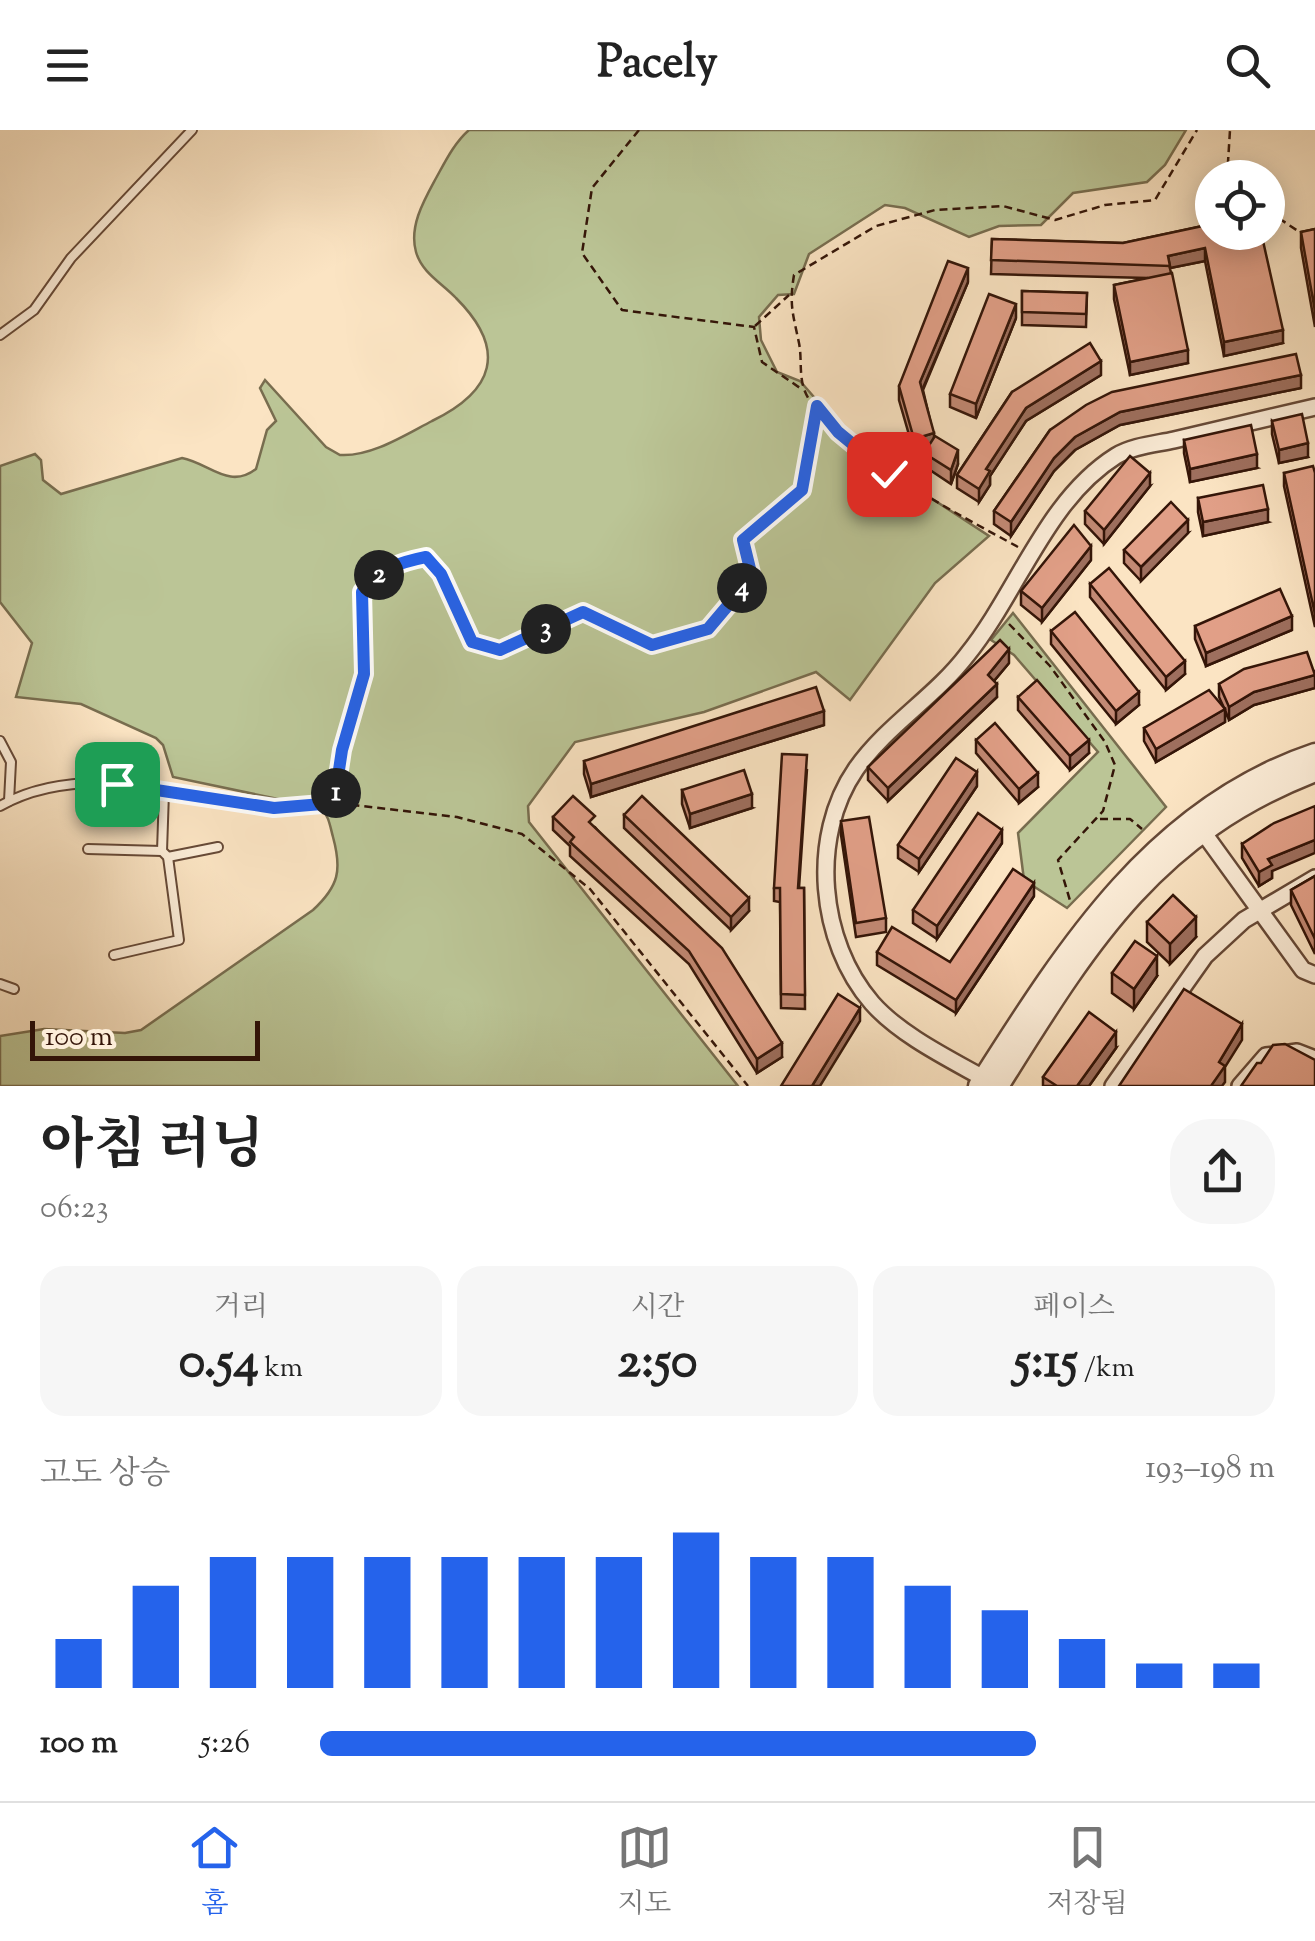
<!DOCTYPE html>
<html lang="ko">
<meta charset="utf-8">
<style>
body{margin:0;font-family:"Sorts Mill Goudy","Noto Serif KR",serif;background:#f6f6f6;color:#222;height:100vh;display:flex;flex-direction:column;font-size:38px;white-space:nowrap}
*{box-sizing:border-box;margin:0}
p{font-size:32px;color:#767676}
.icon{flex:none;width:55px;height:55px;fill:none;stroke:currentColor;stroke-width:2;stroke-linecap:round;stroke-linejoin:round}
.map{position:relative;height:956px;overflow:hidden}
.sheet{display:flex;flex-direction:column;background:#fff;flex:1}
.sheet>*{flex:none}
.fabs{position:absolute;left:1195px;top:30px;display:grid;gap:20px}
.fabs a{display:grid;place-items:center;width:90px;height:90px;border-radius:50%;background:#fff;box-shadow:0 5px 25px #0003;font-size:50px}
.scale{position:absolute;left:30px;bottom:25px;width:230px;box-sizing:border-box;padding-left:10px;border:5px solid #341508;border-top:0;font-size:28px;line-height:35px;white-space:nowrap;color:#341508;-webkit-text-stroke:8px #fcedd8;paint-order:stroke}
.pin{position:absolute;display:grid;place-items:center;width:85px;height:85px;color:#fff;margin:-42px;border-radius:20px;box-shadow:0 5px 15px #0006}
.km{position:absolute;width:50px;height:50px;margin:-25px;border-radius:50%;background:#222;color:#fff;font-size:28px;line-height:50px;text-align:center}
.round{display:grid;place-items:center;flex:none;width:105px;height:105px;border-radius:40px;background:#f6f6f6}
.headline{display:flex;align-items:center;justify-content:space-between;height:170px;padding:0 40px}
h1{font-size:55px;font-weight:700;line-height:75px}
.metrics{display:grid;grid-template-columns:repeat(3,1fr);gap:15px;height:170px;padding:10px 40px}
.metrics div{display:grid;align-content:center;border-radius:25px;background:#f6f6f6;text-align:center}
.metrics b{font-size:50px;font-weight:700}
.metrics small{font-size:28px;font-weight:400}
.metrics p{font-size:28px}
.chart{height:280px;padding:20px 40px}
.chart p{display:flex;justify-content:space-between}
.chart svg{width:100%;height:180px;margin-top:10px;stroke:#2563eb;stroke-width:6}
ul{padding:0 40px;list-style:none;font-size:32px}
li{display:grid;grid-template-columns:160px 120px 1fr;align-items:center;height:75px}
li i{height:25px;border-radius:12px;background:#2563eb}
header{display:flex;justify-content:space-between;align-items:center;height:130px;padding:0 40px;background:#fff;font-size:45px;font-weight:700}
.tab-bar{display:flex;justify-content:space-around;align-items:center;height:140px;border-top:2px solid #e0e0e0;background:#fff;font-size:28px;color:#767676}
.tab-bar a{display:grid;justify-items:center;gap:5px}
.tab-bar .current{color:#2563eb}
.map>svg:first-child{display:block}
</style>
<header><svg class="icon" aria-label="menu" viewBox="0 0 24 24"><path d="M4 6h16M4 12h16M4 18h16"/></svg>Pacely<svg class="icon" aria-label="search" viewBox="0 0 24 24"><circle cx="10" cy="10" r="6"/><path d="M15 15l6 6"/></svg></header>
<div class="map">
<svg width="1315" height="956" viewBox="0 0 1315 956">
<rect width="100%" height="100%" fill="#fbe4c3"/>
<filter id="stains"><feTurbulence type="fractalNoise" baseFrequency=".002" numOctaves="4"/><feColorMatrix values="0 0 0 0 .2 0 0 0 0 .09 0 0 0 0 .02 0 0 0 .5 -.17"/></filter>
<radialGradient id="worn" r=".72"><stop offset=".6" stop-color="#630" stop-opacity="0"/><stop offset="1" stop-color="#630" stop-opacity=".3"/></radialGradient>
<g fill="#bbc596" stroke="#786d4f" stroke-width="2.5">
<path d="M 469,0 L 1186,0 L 1165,35 L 1147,52 L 1073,63 L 1041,95 L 999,96 L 969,107 L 905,78 L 885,75 L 809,124 L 794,164 L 778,165 L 759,187 L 761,210 L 777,242 L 800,251 L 854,313 L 879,334 L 989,406 L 935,453 L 850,570 L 816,542 L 704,582 L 575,612 L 528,676 L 529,692 L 738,956 L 0,956 L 0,906 L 44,899 L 125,903 L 141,900 L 313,780 C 339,756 342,740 333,707 C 330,696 329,686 321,678 L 173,647 L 163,615 L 156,608 L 81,574 L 16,567 L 32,513 L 0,472 L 0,336 L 35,324 L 41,330 L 43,350 L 61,364 L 182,328 C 209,333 229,360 256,339 L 267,300 L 276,291 L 260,258 L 265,250 L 326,317 L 340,325 C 371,327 405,305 432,291 C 494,261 508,220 456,168 C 442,153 422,143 416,122 C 409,97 423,72 435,50 C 445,32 454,13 469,0 Z"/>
<polygon points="1013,483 1166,677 1067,778 1024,750 1018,703 1098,622 1014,525 991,510"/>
</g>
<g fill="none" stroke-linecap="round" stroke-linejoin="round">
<g stroke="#664937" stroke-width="12">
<g id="service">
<polyline points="0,205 34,180 71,128 192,0"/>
<polyline points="0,611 11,632 9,671"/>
<path d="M 0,676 C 82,630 187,664 274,679"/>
<polyline points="88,719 162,721"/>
<polyline points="168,727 218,717"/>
<polyline points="114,825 179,810 168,727 162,721 164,662"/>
<polyline points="0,854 14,859"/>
</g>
</g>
<g stroke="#664937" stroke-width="20">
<g id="minor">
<polyline points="1198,695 1303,840 1315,845"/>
<path d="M 992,953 C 954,931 902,907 872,873 C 819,812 809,707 856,639 C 887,595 935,567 967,525 C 1018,462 1046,370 1116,326 C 1132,316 1156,314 1174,310 C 1221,299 1268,288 1315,277"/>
<polyline points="1113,956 1205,826 1244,790 1315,748"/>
<polyline points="1240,956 1266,926 1297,922 1315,929"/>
</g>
</g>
<g stroke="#664937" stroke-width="25">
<g id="tertiary">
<path d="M 979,956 C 1066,819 1154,678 1315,624"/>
<path d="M 998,956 C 1086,816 1152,704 1315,641"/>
</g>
</g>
<g stroke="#341508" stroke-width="2.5" stroke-dasharray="8 5" stroke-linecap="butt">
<polyline points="639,0 592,58 582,123 622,180 754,197 762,232 803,260"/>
<polyline points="1227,48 1230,0"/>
<polyline points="1268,81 1304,105"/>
<polyline points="755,196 789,165"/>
<path d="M 1018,417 C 964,387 825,317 804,259 C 799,244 802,228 799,213 C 793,184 789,175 794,145 L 876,96 L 935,80 L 1003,76 L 1055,90 L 1105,75 L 1155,70 L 1197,0"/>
<polyline points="1009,494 1050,536 1105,612 1115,635 1103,681 1058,730 1071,774"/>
<path d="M 334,673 L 342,619 L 364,544 L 362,461 C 378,439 401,432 426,427 L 441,443 L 473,512 L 501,520 L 583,482 L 651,515 L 708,499 L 751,447 L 743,410 L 803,361 L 817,276"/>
<polyline points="287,676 319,671 457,687 522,704 590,759 748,956"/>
<polyline points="1100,689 1130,689 1142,699"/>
</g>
<use href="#service" stroke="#fcedd8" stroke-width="8"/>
<use href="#minor" stroke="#fcedd8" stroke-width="15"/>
<use href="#tertiary" stroke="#fcedd8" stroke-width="20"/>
</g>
<g fill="#c28974" stroke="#341508" stroke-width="2.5">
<polygon points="1212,94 1283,213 1224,226 1205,131 1170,138 1188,233 1130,245 1114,169 1114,155 1148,148 991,144 992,109 1123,113"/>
<polygon points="1315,99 1315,197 1301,118 1301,102"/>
<polygon points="968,152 923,260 934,307 958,334 951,354 924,336 924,323 927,319 914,322 899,270 899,256"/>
<polygon points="1022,161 1087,163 1086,197 1022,195"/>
<polygon points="1016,188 976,288 950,277 950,264"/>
<polygon points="1101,245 1026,291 990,346 990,355 979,372 957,358 957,345 1012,262"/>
<polygon points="1301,258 1120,295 1075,320 1054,341 1011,406 994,394 994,381 1050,300"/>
<polygon points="1272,291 1308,327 1279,333 1272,304"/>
<polygon points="1184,310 1257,338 1190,352 1184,323"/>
<polygon points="1284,343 1315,343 1315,497 1284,356"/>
<polygon points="1150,356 1104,414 1085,394 1085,381"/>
<polygon points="1198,368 1268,392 1203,406 1198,382"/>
<polygon points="1188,403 1141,451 1124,433 1124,420"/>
<polygon points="1091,430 1042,492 1021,475 1021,461"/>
<polygon points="1090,454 1185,544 1166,560 1090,467"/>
<polygon points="1195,496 1292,500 1206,536 1195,509"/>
<polygon points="1051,501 1139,575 1116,594 1051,514"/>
<polygon points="1009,533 994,551 997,567 888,671 868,650 868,637"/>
<polygon points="1315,541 1315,558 1254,575 1229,590 1225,580 1225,592 1156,632 1144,611 1144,598 1224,578 1219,567 1219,554"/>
<polygon points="1018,567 1089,623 1070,640 1018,580"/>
<polygon points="824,595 591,667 584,644 584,631"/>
<polygon points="976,610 1038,657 1019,673 976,623"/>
<polygon points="807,639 799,758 804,758 805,879 781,878 780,772 774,771 774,758"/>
<polygon points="977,656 919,742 898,728 898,715"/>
<polygon points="682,660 752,678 690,698 682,674"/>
<polygon points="624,685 749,781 731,800 624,698"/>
<polygon points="553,687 595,697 782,927 757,943 689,834 570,726 570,716 553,700"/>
<polygon points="841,691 886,788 886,802 856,807 841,705"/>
<polygon points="1002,713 937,809 913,793 913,780"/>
<polygon points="1242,714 1272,741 1272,748 1259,756 1242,728"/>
<polygon points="1315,746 1315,824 1291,775 1291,760"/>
<polygon points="1034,766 956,883 877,835 877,822 950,832"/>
<polygon points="1147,792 1196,807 1170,834 1147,812"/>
<polygon points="1112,843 1157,846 1134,879 1112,863"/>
<polygon points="1116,918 1089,956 1043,956 1043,947"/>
</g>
<g fill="#9e6f5e" stroke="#341508" stroke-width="2.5">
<polygon points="1205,118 1205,131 1170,138 1168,126"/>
<polygon points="968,138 968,152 920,265 920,252"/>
<polygon points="1016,174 1016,188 976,288 976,274"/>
<polygon points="1283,200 1283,213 1224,226 1224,212"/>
<polygon points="1188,220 1188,233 1130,245 1130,232"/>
<polygon points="1101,231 1101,245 1026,291 990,346 990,355 979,372 979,359 986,339 1026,278"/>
<polygon points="1301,245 1301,258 1120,295 1075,320 1054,341 1011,406 1011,392 1054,328 1075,307 1120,282"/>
<polygon points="934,303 934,317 914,322 914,309"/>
<polygon points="1308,313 1308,327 1279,333 1279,320"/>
<polygon points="958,320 958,334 951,354 951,340"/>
<polygon points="1257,324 1257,338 1190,352 1190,339"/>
<polygon points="1150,343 1150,356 1104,414 1104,400"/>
<polygon points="1268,379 1268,392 1203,406 1203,392"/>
<polygon points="1188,390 1188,403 1141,451 1141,437"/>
<polygon points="1091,416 1091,430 1042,492 1042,478"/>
<polygon points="1292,486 1292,500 1206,536 1206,523"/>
<polygon points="1009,519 1009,533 988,558 988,545"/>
<polygon points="1185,531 1185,544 1166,560 1166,547"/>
<polygon points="1315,545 1315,558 1254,575 1229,590 1229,577 1254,562"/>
<polygon points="997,554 997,567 888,671 888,658"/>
<polygon points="1139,562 1139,575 1116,594 1116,581"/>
<polygon points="1225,579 1225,592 1156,632 1156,619"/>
<polygon points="824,581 824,595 591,667 591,654"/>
<polygon points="1089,610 1089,623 1070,640 1070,626"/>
<polygon points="977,642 977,656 919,742 919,729"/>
<polygon points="1038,643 1038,657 1019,673 1019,659"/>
<polygon points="752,664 752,678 690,698 690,684"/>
<polygon points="1002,700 1002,713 937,809 937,796"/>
<polygon points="1315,710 1315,723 1272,741 1272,748 1259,756 1259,742 1268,729"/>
<polygon points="1034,753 1034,766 956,883 956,870"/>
<polygon points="749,768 749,781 731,800 731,787"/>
<polygon points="1196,787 1196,807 1170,834 1170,814"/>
<polygon points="1157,826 1157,846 1134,879 1134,859"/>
<polygon points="860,878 860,891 820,956 812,956"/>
<polygon points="1242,894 1242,910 1225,937 1225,952 1222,956 1211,956 1219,932"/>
<polygon points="1116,902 1116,918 1089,956 1077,956"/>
<polygon points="782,913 782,927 757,943 757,929"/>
</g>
<g fill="#e19f87" stroke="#341508" stroke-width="2.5">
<polygon points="1212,94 1212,102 1261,102 1283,200 1224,212 1205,118 1168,126 1170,136 991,130 992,109 1123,113"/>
<polygon points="1315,99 1315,181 1301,102"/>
<polygon points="948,131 968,138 920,252 934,303 914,309 899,256"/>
<polygon points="1172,143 1188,220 1130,232 1114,155"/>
<polygon points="1022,161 1087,163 1086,184 1022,182"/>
<polygon points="989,164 1016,174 976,274 950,264"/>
<polygon points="1090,213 1101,231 1026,278 986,339 990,341 979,359 957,345 1012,262"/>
<polygon points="1296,224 1301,245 1120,282 1075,307 1054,328 1011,392 994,381 1050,300 1086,275 1112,262"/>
<polygon points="1302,284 1308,313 1279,320 1272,291"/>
<polygon points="1251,295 1257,324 1190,339 1184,310"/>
<polygon points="935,306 958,320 951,340 924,323"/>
<polygon points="1130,326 1150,343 1104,400 1085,381"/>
<polygon points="1313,336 1315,343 1315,484 1284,343"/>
<polygon points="1263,355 1268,379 1203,392 1198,368"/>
<polygon points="1171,372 1188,390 1141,437 1124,420"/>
<polygon points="1074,395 1091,416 1042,478 1021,461"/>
<polygon points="1109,438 1185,531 1166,547 1090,454"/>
<polygon points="1280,459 1292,486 1206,523 1195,496"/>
<polygon points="1075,482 1139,562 1116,581 1051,501"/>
<polygon points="1000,510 1009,519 988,545 997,554 888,658 868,637"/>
<polygon points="1307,522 1315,545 1254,562 1229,577 1219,554 1244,539"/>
<polygon points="1037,550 1089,610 1070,626 1018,567"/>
<polygon points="816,557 824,581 591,654 584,631"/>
<polygon points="1209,560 1225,579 1156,619 1144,598"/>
<polygon points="995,593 1038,643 1019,659 976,610"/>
<polygon points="782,624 807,625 798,758 804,758 805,865 781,864 780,758 774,758"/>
<polygon points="956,628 977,642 919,729 898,715"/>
<polygon points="744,640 752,664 690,684 682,660"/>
<polygon points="573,666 595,686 589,692 722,818 782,913 757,929 689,821 570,712 574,707 553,687"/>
<polygon points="642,666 749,768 731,787 624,685"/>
<polygon points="1315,676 1315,710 1268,729 1272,735 1259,742 1242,714 1274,693"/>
<polygon points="978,683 1002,700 937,796 913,780"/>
<polygon points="869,687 886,788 856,793 841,691"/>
<polygon points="1013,739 1034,753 956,870 877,822 892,797 950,832"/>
<polygon points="1315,746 1315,809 1291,760"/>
<polygon points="1173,765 1196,787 1170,814 1147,792"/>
<polygon points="1135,811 1157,826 1134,859 1112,843"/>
<polygon points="1184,859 1242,894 1219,932 1225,936 1211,956 1119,956"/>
<polygon points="838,864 860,878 812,956 781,956"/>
<polygon points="1089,882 1116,902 1077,956 1057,956 1043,947"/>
<polygon points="1285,914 1315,930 1315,956 1241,956 1257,933 1261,933 1273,915"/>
</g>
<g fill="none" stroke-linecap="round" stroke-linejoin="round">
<g stroke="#fff" stroke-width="20">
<path id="route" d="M 117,654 L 274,678 L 334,673 L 342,620 L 364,544 L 362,462 C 377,439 401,432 426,427 L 441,444 L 472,512 L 500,520 L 583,482 L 652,515 L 708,499 L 752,447 L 743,410 L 802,360 L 817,276 L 838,302 L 889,344"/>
</g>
<use href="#route" stroke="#2563eb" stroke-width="12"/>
</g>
<rect width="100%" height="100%" filter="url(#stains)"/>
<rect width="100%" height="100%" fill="url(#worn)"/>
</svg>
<div class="fabs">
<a><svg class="icon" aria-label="locate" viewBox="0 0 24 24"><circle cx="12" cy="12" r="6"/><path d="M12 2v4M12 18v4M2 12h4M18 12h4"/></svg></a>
</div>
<div class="scale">100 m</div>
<div class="pin" style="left:117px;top:654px;background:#1e9e55"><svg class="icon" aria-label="arrive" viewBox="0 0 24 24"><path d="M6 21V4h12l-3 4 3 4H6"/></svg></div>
<div class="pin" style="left:889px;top:344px;background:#d93025"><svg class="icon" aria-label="check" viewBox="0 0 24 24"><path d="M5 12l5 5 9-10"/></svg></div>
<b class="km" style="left:336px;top:663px">1</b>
<b class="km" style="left:379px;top:445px">2</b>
<b class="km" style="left:546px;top:499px">3</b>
<b class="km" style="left:742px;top:458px">4</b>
</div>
<section class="sheet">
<div class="headline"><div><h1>아침 러닝</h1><p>06:23</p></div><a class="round"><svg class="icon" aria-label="share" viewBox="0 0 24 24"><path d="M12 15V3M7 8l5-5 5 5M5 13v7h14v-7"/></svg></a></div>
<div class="metrics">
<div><p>거리</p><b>0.54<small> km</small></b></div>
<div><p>시간</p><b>2:50</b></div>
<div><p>페이스</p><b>5:15<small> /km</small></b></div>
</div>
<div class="chart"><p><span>고도 상승</span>193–198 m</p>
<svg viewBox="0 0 160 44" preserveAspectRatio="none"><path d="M5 44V32M15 44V19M25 44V12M35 44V12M45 44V12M55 44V12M65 44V12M75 44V12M85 44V6M95 44V12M105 44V12M115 44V19M125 44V25M135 44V32M145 44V38M155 44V38"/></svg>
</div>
<ul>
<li><b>100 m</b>5:26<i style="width:75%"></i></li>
</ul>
</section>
<nav class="tab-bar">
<a class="current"><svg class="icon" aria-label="home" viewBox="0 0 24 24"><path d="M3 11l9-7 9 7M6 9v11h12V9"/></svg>홈</a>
<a><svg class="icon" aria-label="map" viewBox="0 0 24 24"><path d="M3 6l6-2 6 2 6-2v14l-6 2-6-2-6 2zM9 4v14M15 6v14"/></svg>지도</a>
<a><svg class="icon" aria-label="saved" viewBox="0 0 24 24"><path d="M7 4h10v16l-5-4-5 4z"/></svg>저장됨</a>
</nav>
